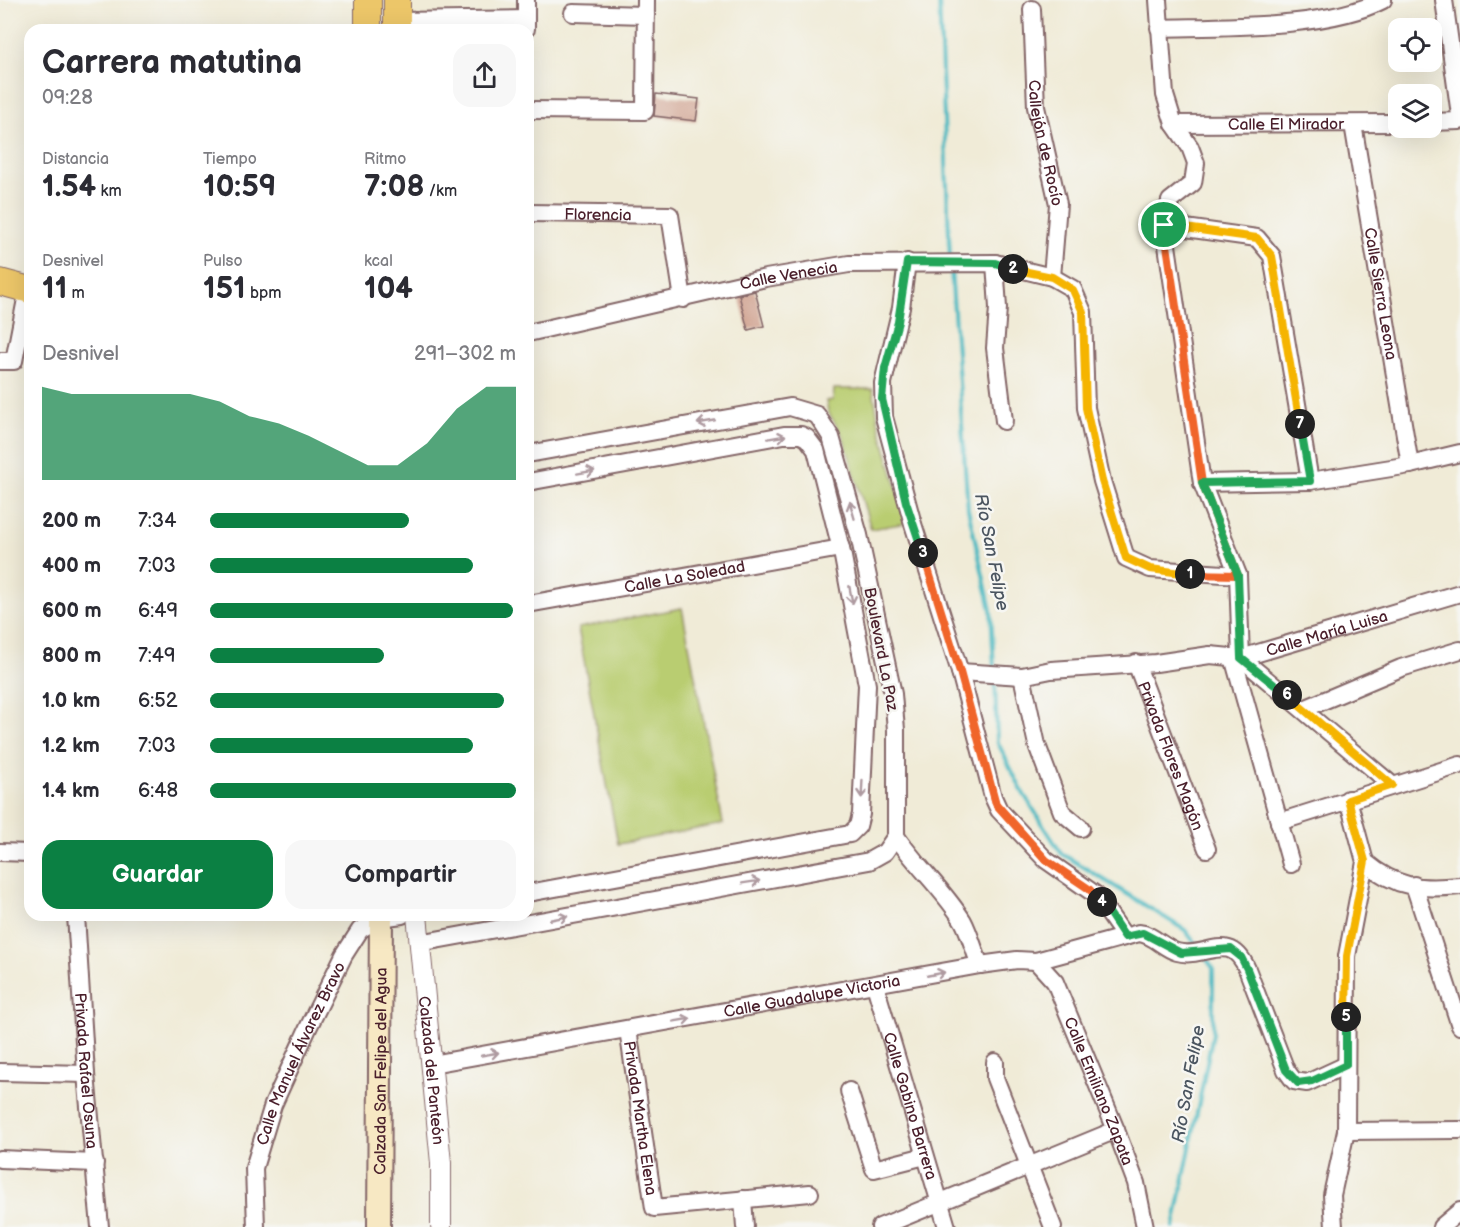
<!DOCTYPE html>
<html lang="es">
<meta charset="utf-8">
<style>
body{margin:0;font-family:"Balsamiq Sans",sans-serif;background:#f7f7f7;color:#2b2b33;height:100vh;display:flex;flex-direction:column;font-size:22px;white-space:nowrap}
*{box-sizing:border-box;margin:0}
p{font-size:20px;color:#7c7c81}
.icon{flex:none;width:33px;height:33px;fill:none;stroke:currentColor;stroke-width:2;stroke-linecap:round;stroke-linejoin:round}
.map{position:relative;flex:1;overflow:hidden}
.panel{position:absolute;left:24px;top:24px;width:510px;height:897px;display:flex;flex-direction:column;background:#fff;border-radius:18px;box-shadow:0 6px 24px #0002}
.panel>*{flex:none}
.fabs{position:absolute;left:1388px;top:18px;display:grid;gap:12px}
.fabs a{display:grid;place-items:center;width:54px;height:54px;border-radius:12px;background:#fff;box-shadow:0 6px 24px #0002;font-size:30px}
.pin{position:absolute;display:grid;place-items:center;width:51px;height:51px;color:#fff;margin:-26px;border:3px solid #fff;border-radius:50%;box-shadow:0 2px 6px #0007}
.km{position:absolute;width:30px;height:30px;margin:-15px;border-radius:50%;background:#222;color:#fff;font-size:16px;line-height:30px;text-align:center}
.round{display:grid;place-items:center;flex:none;width:63px;height:63px;border-radius:18px;background:#f7f7f7}
.summary{display:flex;align-items:center;justify-content:space-between;height:102px;padding:0 18px}
h1{font-size:33px;font-weight:600;line-height:45px}
.figures{display:grid;grid-template-columns:repeat(3,1fr);gap:9px;height:102px;padding:6px 18px}
.figures div{display:grid;align-content:center}
.figures b{font-size:30px;font-weight:600}
.figures small{font-size:16px;font-weight:400}
.figures p{font-size:16px}
.chart{height:168px;padding:12px 18px}
.chart p{display:flex;justify-content:space-between}
.chart svg{width:100%;height:108px;margin-top:6px;fill:#0b8043;opacity:.7}
.button{display:flex;gap:12px;margin-top:auto;padding:12px 18px}
.button a{flex:1;height:69px;border-radius:18px;background:#0b8043;color:#fff;font-size:24px;font-weight:600;line-height:69px;text-align:center}
.button a+a{background:#f7f7f7;color:#2b2b33}
ul{padding:0 18px;list-style:none;font-size:20px}
li{display:grid;grid-template-columns:96px 72px 1fr;align-items:center;height:45px}
li i{height:15px;border-radius:8px;background:#0b8043}
.map>svg:first-child{display:block}
</style>
<div class="map">
<svg width="1460" height="1227" viewBox="0 0 1460 1227">
<rect width="100%" height="100%" fill="#f6f6f2"/>
<filter id="ink" filterUnits="userSpaceOnUse"><feTurbulence type="fractalNoise" baseFrequency=".0167" numOctaves="2"/><feDisplacementMap in="SourceGraphic" scale="12" xChannelSelector="R" yChannelSelector="G"/><feConvolveMatrix kernelMatrix="1 2 1 2 8 2 1 2 1" color-interpolation-filters="sRGB"/></filter>
<filter id="wash" filterUnits="userSpaceOnUse"><feTurbulence type="fractalNoise" baseFrequency=".008" numOctaves="4" result="noise"/><feDisplacementMap in="SourceGraphic" scale="24" xChannelSelector="R" yChannelSelector="G"/><feGaussianBlur stdDeviation="1.35" result="paint"/><feColorMatrix in="noise" values="0 0 0 0 0 0 0 0 0 0 0 0 0 0 0 0 0 1.4 0 .05"/><feComposite in="paint" operator="in"/></filter>
<g filter="url(#wash)">
<rect width="100%" height="100%" fill="#f0ebd7"/>
<g fill="#b9cd71" stroke="#82764e" stroke-width="1.5">
<polygon points="834,389 873,389 879,425 907,523 871,529 843,436 828,412 826,401 833,400"/>
<polygon points="682,608 723,824 618,844 578,628"/>
</g>
<g fill="none" stroke-linecap="round" stroke-linejoin="round">
<g stroke="#4cbac2" stroke-width="4">
<polyline points="939,0 950,258"/>
<polyline points="951,269 968,509 991,610 994,669"/>
<polyline points="995,679 997,741 1023,793 1061,853 1185,930 1198,947"/>
<polyline points="1174,1227 1213,1033 1213,968 1204,956"/>
</g>
</g>
<g id="blocks">
<g fill="#ce9d8a">
<polygon points="656,94 699,99 696,121 654,116"/>
<polygon points="755,291 764,326 748,330 739,295"/>
</g>
</g>
</g>
<g filter="url(#ink)">
<use href="#blocks" fill-opacity="0" stroke="#846667" stroke-width="1.5"/>
<g fill="none" stroke-linecap="round" stroke-linejoin="round">
<g stroke="#846667" stroke-width="20">
<g id="minor">
<polyline points="526,0 526,29"/>
<polyline points="1158,0 1165,95 1174,124 1190,147 1196,163 1193,183 1170,201 1164,225 1202,483 1238,575 1241,658 1392,785"/>
<polyline points="1444,0 1460,115"/>
<path id="s1" d="M 1032,9 L 1036,107 L 1058,204 L 1052,277"/>
<polyline points="573,13 646,15"/>
<polyline points="397,21 526,19"/>
<path d="M 1159,28 C 1223,26 1327,29 1383,0"/>
<polyline points="528,110 645,111 646,0"/>
<polyline points="1431,122 1460,121"/>
<path id="s2" d="M 1174,124 L 1398,123"/>
<path id="s3" d="M 1353,124 L 1410,465"/>
<path id="s4" d="M 528,213 L 670,215 L 683,299"/>
<polyline points="1164,225 1257,238 1272,256 1310,481"/>
<polyline points="907,262 901,308 883,383 884,417 913,524 960,672 993,797 999,810 1046,860 1096,895 1125,937"/>
<polyline points="995,263 998,308 995,348 1004,421"/>
<path id="s5" d="M 528,333 L 766,278 L 849,264 L 995,263 L 1052,277 L 1073,289 L 1083,312 L 1086,408 L 1102,481 L 1126,558 L 1150,569 L 1238,575"/>
<polyline points="0,361 14,361 28,289"/>
<polyline points="528,482 784,435 801,435 807,438 816,450 843,557 867,685 861,814 858,826 850,834 528,893"/>
<polyline points="1202,483 1310,481 1410,465 1460,453"/>
<path id="s6" d="M 528,604 L 841,548"/>
<polyline points="1233,657 1291,864"/>
<path id="s7" d="M 1136,663 L 1207,849"/>
<path id="s8" d="M 960,672 L 1022,676 L 1051,670 L 1156,663 L 1210,655 L 1241,658 L 1460,593"/>
<polyline points="1022,676 1037,745 1062,812 1081,828"/>
<polyline points="1304,709 1401,668 1460,650"/>
<polyline points="1279,822 1460,765"/>
<path d="M 896,836 C 916,866 944,890 963,921 C 970,934 974,951 980,965"/>
<polyline points="0,852 30,853"/>
<path d="M 1365,862 C 1396,888 1420,890 1460,886"/>
<polyline points="1414,885 1460,1026"/>
<path id="s9" d="M 76,915 L 86,1074 L 100,1227"/>
<polyline points="419,943 869,861 885,852 896,836 896,730 893,694 859,535 831,437 817,415 790,407 528,454"/>
<path id="s10" d="M 1036,961 L 1055,982 L 1116,1130 L 1136,1183 L 1145,1227"/>
<path id="s11" d="M 875,985 L 947,1227"/>
<path id="s12" d="M 628,1029 L 654,1208 L 810,1193"/>
<polyline points="995,1062 995,1078 1053,1227"/>
<path id="s13" d="M 432,1064 L 980,965 L 1017,960 L 1036,961 L 1139,933 C 1153,934 1163,948 1177,952 C 1205,960 1230,929 1247,969 L 1286,1070 L 1294,1081 L 1307,1083 L 1346,1065"/>
<polyline points="0,1072 86,1074"/>
<polyline points="849,1091 874,1169 925,1156"/>
<polyline points="1346,1131 1460,1130"/>
<polyline points="0,1159 95,1163"/>
<polyline points="743,1199 745,1227"/>
<path id="s14" d="M 256,1227 L 254,1168 L 273,1105 L 309,1026 L 344,955 L 360,930 L 380,918 L 402,915"/>
<polyline points="880,1227 1116,1130"/>
<polyline points="1334,1227 1332,1195 1346,1131 1347,956 1365,862 1348,799"/>
<polyline points="1441,1227 1460,1211"/>
</g>
</g>
<g stroke="#846667" stroke-width="22">
<g id="tertiary">
<path id="s15" d="M 417,915 L 441,1163 L 441,1227"/>
</g>
</g>
<g stroke="#846667" stroke-width="26">
<g id="secondary">
<path id="s16" d="M 379,1227 L 381,915"/>
</g>
</g>
<g stroke="#846667" stroke-width="28">
<g id="primary">
<polyline points="397,0 397,30"/>
<polyline points="368,30 368,0"/>
<polyline points="0,282 30,290"/>
</g>
</g>
<use href="#minor" stroke="#fff" stroke-width="16"/>
<use href="#tertiary" stroke="#fff" stroke-width="20"/>
<use href="#secondary" stroke="#f7e8c3" stroke-width="22"/>
<use href="#primary" stroke="#ecc669" stroke-width="26"/>
</g>
<defs><path id="oneway-shaft" d="M-6 0H5M1.5-3L5.5 0L1.5 3" fill="none" stroke-width="1.6" stroke-linecap="round" stroke-linejoin="round" transform="scale(1.5)"/></defs>
<g stroke="#ae9aa0">
<use href="#oneway-shaft" transform="translate(706 422) rotate(170)"/>
<use href="#oneway-shaft" transform="translate(777 437) rotate(-10)"/>
<use href="#oneway-shaft" transform="translate(586 472) rotate(-10)"/>
<use href="#oneway-shaft" transform="translate(852 510) rotate(-106)"/>
<use href="#oneway-shaft" transform="translate(851 595) rotate(79)"/>
<use href="#oneway-shaft" transform="translate(862 789) rotate(93)"/>
<use href="#oneway-shaft" transform="translate(751 882) rotate(-9)"/>
<use href="#oneway-shaft" transform="translate(559 918) rotate(-11)"/>
<use href="#oneway-shaft" transform="translate(936 974) rotate(-11)"/>
<use href="#oneway-shaft" transform="translate(682 1020) rotate(-10)"/>
<use href="#oneway-shaft" transform="translate(490 1054) rotate(-10)"/>
</g>
</g>
<g fill="none" stroke-linecap="round" stroke-linejoin="round" filter="url(#ink)">
<g stroke="#fff" stroke-width="12">
<polyline id="split-1" points="1164,225 1202,483 1238,575 1190,574"/>
</g>
<g stroke="#fff" stroke-width="12">
<polyline id="split-2" points="1013,269 1052,277 1073,290 1083,312 1086,408 1102,481 1126,558 1150,569 1190,574"/>
</g>
<g stroke="#fff" stroke-width="12">
<polyline id="split-3" points="923,553 906,502 882,399 885,368 898,322 907,262 995,263 1013,269"/>
</g>
<g stroke="#fff" stroke-width="12">
<polyline id="split-4" points="923,553 960,672 996,804 1046,860 1089,889 1102,902"/>
</g>
<g stroke="#fff" stroke-width="12">
<polyline id="split-5" points="1102,902 1125,937 1143,933 1181,953 1231,949 1241,957 1247,969 1286,1070 1298,1083 1312,1081 1346,1065 1346,1017"/>
</g>
<g stroke="#fff" stroke-width="12">
<polyline id="split-6" points="1287,695 1392,785 1348,800 1365,861 1347,956 1346,1017"/>
</g>
<g stroke="#fff" stroke-width="12">
<polyline id="split-7" points="1287,695 1241,658 1238,575 1202,483 1310,481 1300,424"/>
</g>
<g stroke="#fff" stroke-width="12">
<polyline id="split-8" points="1164,225 1257,238 1272,256 1300,424"/>
</g>
<use href="#split-1" stroke="#f0652b" stroke-width="8"/>
<use href="#split-2" stroke="#f5b400" stroke-width="8"/>
<use href="#split-3" stroke="#22a559" stroke-width="8"/>
<use href="#split-4" stroke="#f0652b" stroke-width="8"/>
<use href="#split-5" stroke="#22a559" stroke-width="8"/>
<use href="#split-6" stroke="#f5b400" stroke-width="8"/>
<use href="#split-7" stroke="#22a559" stroke-width="8"/>
<use href="#split-8" stroke="#f5b400" stroke-width="8"/>
</g>
<g text-anchor="middle" stroke-width="5" stroke-linejoin="round" paint-order="stroke">
<g font-size="16" fill="#4a1f2b" stroke="#f6f6f2">
<text dy="6" stroke="none"><textPath href="#s2" startOffset="112">Calle El Mirador</textPath></text>
<text dy="6" stroke="none"><textPath href="#s1" startOffset="135">Callejón de Rocío</textPath></text>
<text dy="6" stroke="none"><textPath href="#s4" startOffset="70">Florencia</textPath></text>
<text dy="6" stroke="none"><textPath href="#s5" startOffset="267">Calle Venecia</textPath></text>
<text dy="6" stroke="none"><textPath href="#s3" startOffset="172">Calle Sierra Leona</textPath></text>
<text dy="6" stroke="none"><textPath href="#s6" startOffset="159">Calle La Soledad</textPath></text>
<text dy="6" stroke="none"><textPath href="#s8" startOffset="372">Calle María Luisa</textPath></text>
<text transform="translate(882 649) rotate(79)" y="6">Boulevard La Paz</text>
<text dy="6" stroke="none"><textPath href="#s7" startOffset="99">Privada Flores Magón</textPath></text>
<text dy="6" stroke="none"><textPath href="#s13" startOffset="386">Calle Guadalupe Victoria</textPath></text>
<text dy="6" stroke="none"><textPath href="#s14" startOffset="183">Calle Manuel Álvarez Bravo</textPath></text>
<text dy="6" stroke="none"><textPath href="#s9" startOffset="156">Privada Rafael Osuna</textPath></text>
<text dy="6" stroke="none"><textPath href="#s16" startOffset="156">Calzada San Felipe del Agua</textPath></text>
<text dy="6" stroke="none"><textPath href="#s15" startOffset="156">Calzada del Panteón</textPath></text>
<text dy="6" stroke="none"><textPath href="#s10" startOffset="146">Calle Emiliano Zapata</textPath></text>
<text dy="6" stroke="none"><textPath href="#s11" startOffset="126">Calle Gabino Barrera</textPath></text>
<text dy="6" stroke="none"><textPath href="#s12" startOffset="90">Privada Martha Elena</textPath></text>
</g>
<g font-size="18" font-style="italic" fill="#4b5560" stroke="#f6f6f2">
<text transform="translate(992 552) rotate(79)" y="6">Río San Felipe</text>
<text transform="translate(1188 1084) rotate(-80)" y="6">Río San Felipe</text>
</g>
</g>
</svg>
<div class="fabs">
<a><svg class="icon" aria-label="locate" viewBox="0 0 24 24"><circle cx="12" cy="12" r="6"/><path d="M12 2v4M12 18v4M2 12h4M18 12h4"/></svg></a>
<a><svg class="icon" aria-label="layers" viewBox="0 0 24 24"><path d="M12 4l9 5-9 5-9-5zM3 14l9 5 9-5"/></svg></a>
</div>
<div class="pin" style="left:1164px;top:225px;background:#1e9e55"><svg class="icon" aria-label="arrive" viewBox="0 0 24 24"><path d="M6 21V4h12l-3 4 3 4H6"/></svg></div>
<b class="km" style="left:1190px;top:574px">1</b>
<b class="km" style="left:1013px;top:269px">2</b>
<b class="km" style="left:923px;top:553px">3</b>
<b class="km" style="left:1102px;top:902px">4</b>
<b class="km" style="left:1346px;top:1017px">5</b>
<b class="km" style="left:1287px;top:695px">6</b>
<b class="km" style="left:1300px;top:424px">7</b>
<section class="panel">
<div class="summary"><div><h1>Carrera matutina</h1><p>09:28</p></div><a class="round"><svg class="icon" aria-label="share" viewBox="0 0 24 24"><path d="M12 15V3M7 8l5-5 5 5M5 13v7h14v-7"/></svg></a></div>
<div class="figures">
<div><p>Distancia</p><b>1.54<small> km</small></b></div>
<div><p>Tiempo</p><b>10:59</b></div>
<div><p>Ritmo</p><b>7:08<small> /km</small></b></div>
</div>
<div class="figures">
<div><p>Desnivel</p><b>11<small> m</small></b></div>
<div><p>Pulso</p><b>151<small> bpm</small></b></div>
<div><p>kcal</p><b>104</b></div>
</div>
<div class="chart"><p><span>Desnivel</span>291–302 m</p>
<svg viewBox="0 0 160 44" preserveAspectRatio="none"><path d="M0 44V6L10 9L20 9L30 9L40 9L50 9L60 12L70 18L80 21L90 26L100 32L110 38L120 38L130 29L140 15L150 6L160 6V44z"/></svg>
</div>
<ul>
<li><b>200 m</b>7:34<i style="width:65%"></i></li>
<li><b>400 m</b>7:03<i style="width:86%"></i></li>
<li><b>600 m</b>6:49<i style="width:99%"></i></li>
<li><b>800 m</b>7:49<i style="width:57%"></i></li>
<li><b>1.0 km</b>6:52<i style="width:96%"></i></li>
<li><b>1.2 km</b>7:03<i style="width:86%"></i></li>
<li><b>1.4 km</b>6:48<i style="width:100%"></i></li>
</ul>
<div class="button"><a>Guardar</a><a>Compartir</a></div>
</section>
</div>
